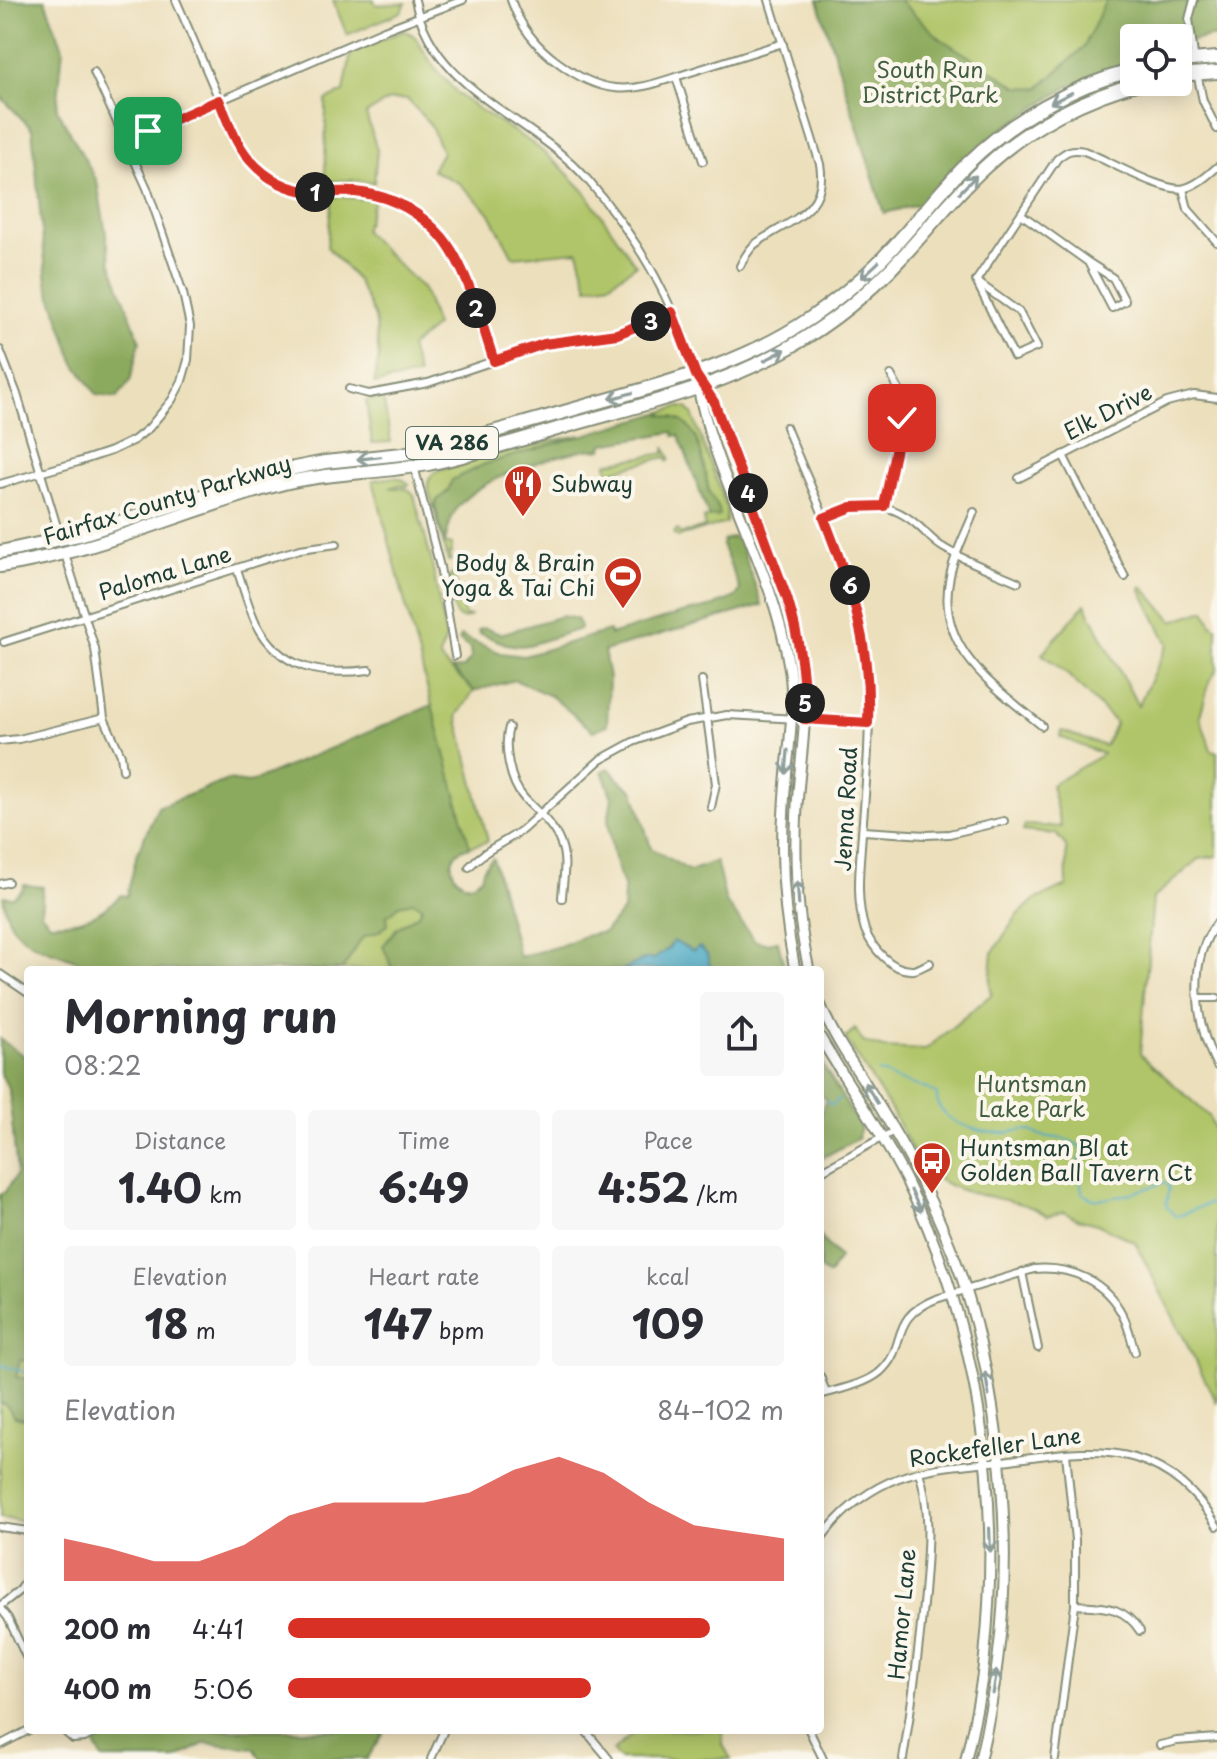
<!DOCTYPE html>
<meta charset="utf-8">
<style>
body{margin:0;font-family:"Playpen Sans",sans-serif;background:#f7f7f7;color:#2b2b33;height:100vh;display:flex;flex-direction:column;font-size:30px;white-space:nowrap}
*{box-sizing:border-box;margin:0}
p{font-size:26px;color:#7c7c81}
.icon{flex:none;width:44px;height:44px;fill:none;stroke:currentColor;stroke-width:2;stroke-linecap:round;stroke-linejoin:round}
.map{position:relative;flex:1;overflow:hidden}
.drawer{position:absolute;left:24px;top:966px;width:800px;height:768px;display:flex;flex-direction:column;background:#fff;border-radius:8px;box-shadow:0 4px 20px #0003}
.drawer>*{flex:none}
.controls{position:absolute;left:1120px;top:24px;display:grid;gap:16px}
.controls a{display:grid;place-items:center;width:72px;height:72px;border-radius:8px;background:#fff;box-shadow:0 4px 20px #0003;font-size:40px}
.pin{position:absolute;display:grid;place-items:center;width:68px;height:68px;color:#fff;margin:-34px;border-radius:16px;box-shadow:0 4px 12px #0006}
.km{position:absolute;width:40px;height:40px;margin:-20px;border-radius:50%;background:#222;color:#fff;font-size:22px;line-height:40px;text-align:center}
.round{display:grid;place-items:center;flex:none;width:84px;height:84px;border-radius:8px;background:#f7f7f7}
.summary{display:flex;align-items:center;justify-content:space-between;height:136px;padding:0 40px}
h1{font-size:44px;font-weight:700;line-height:60px}
.figures{display:grid;grid-template-columns:repeat(3,1fr);gap:12px;height:136px;padding:8px 40px}
.figures div{display:grid;align-content:center;border-radius:8px;background:#f7f7f7;text-align:center}
.figures b{font-size:40px;font-weight:700}
.figures small{font-size:22px;font-weight:400}
.figures p{font-size:22px}
.chart{height:224px;padding:16px 40px}
.chart p{display:flex;justify-content:space-between}
.chart svg{width:100%;height:144px;margin-top:8px;fill:#d93025;opacity:.7}
ul{padding:0 40px;list-style:none;font-size:26px}
li{display:grid;grid-template-columns:128px 96px 1fr;align-items:center;height:60px}
li i{height:20px;border-radius:10px;background:#d93025}
.map>svg:first-child{display:block}
</style>
<div class="map">
<svg width="1217" height="1759" viewBox="0 0 1217 1759">
<rect width="100%" height="100%" fill="#fbf7ec"/>
<filter id="ink" filterUnits="userSpaceOnUse"><feTurbulence type="fractalNoise" baseFrequency=".0125" numOctaves="2"/><feDisplacementMap in="SourceGraphic" scale="16" xChannelSelector="R" yChannelSelector="G"/><feConvolveMatrix kernelMatrix="1 2 1 2 8 2 1 2 1" color-interpolation-filters="sRGB"/></filter>
<filter id="wash" filterUnits="userSpaceOnUse"><feTurbulence type="fractalNoise" baseFrequency=".006" numOctaves="4" result="noise"/><feDisplacementMap in="SourceGraphic" scale="32" xChannelSelector="R" yChannelSelector="G"/><feGaussianBlur stdDeviation="1.8" result="paint"/><feColorMatrix in="noise" values="0 0 0 0 0 0 0 0 0 0 0 0 0 0 0 0 0 1.4 0 .05"/><feComposite in="paint" operator="in"/></filter>
<g filter="url(#wash)">
<rect width="100%" height="100%" fill="#ecdfbc"/>
<g fill="#b0c569" stroke="#68814e" stroke-width="2">
<polygon points="333,0 374,0 376,5 406,3 401,12 347,35"/>
<polygon points="818,0 1217,0 1217,37 1209,37 1178,44 1178,38 1134,38 1134,61 1068,87 1001,130 952,170 924,203 884,213"/>
<polygon points="403,31 410,33 415,37 434,67 458,94 477,108 535,145 561,167 586,193 636,265 610,283 588,287 578,251 513,257 489,212 459,183 432,170 442,152 430,124 407,99 389,100 366,114 377,150 374,183 350,180 325,182 326,100 344,92 351,52"/>
<polygon points="332,196 374,200 364,231 423,289 436,326 410,347 418,375 374,384 379,357 375,317 357,280 327,247"/>
<polygon points="383,398 391,442 372,443 366,401"/>
<polygon points="679,407 687,408 692,414 727,508 726,523 678,537 674,534 676,530 678,530 681,534 705,527 704,518 720,516 719,509 710,497 706,474 674,417 669,417 659,413"/>
<path d="M 581,435 L 486,464 L 437,500 L 435,507 L 445,544 L 452,544 L 452,553 L 449,554 L 451,560 L 448,561 L 428,488 C 427,478 432,473 440,470 L 525,446 Z"/>
<polygon points="665,447 670,458 668,461 666,457 608,472 607,463 665,453"/>
<path d="M 395,477 L 404,480 L 409,484 L 407,486 L 399,485 L 390,488 C 399,488 409,486 414,495 L 431,559 L 446,638 C 445,644 439,651 440,658 C 441,663 469,685 474,691 L 457,716 L 488,841 C 474,847 449,847 452,867 C 453,876 458,879 464,883 L 403,970 L 111,970 L 137,854 L 158,807 L 228,780 L 225,879 L 468,844 L 373,480 Z"/>
<polygon points="456,573 458,574 454,576 465,616 471,616 465,619 458,617 454,611 449,579 451,575"/>
<path d="M 1142,586 L 1173,621 L 1205,610 L 1212,624 L 1217,628 L 1217,670 L 1210,680 L 1200,716 L 1211,750 L 1217,752 L 1217,856 L 1199,859 L 1153,898 L 1140,1054 L 1209,1116 L 1217,1136 L 1217,1403 L 1135,1242 L 1097,1224 L 1077,1219 L 1064,1211 L 1048,1216 C 1042,1213 1036,1209 1030,1207 C 999,1195 953,1197 929,1171 L 924,1172 L 891,1110 L 845,1037 L 848,1037 L 855,1029 L 863,1042 L 883,1048 L 925,1050 L 992,994 L 990,985 L 993,952 L 1017,916 L 1034,900 L 1067,886 L 1066,846 L 1056,834 L 1023,831 L 1025,825 L 1061,827 L 1051,785 L 1103,754 L 1060,737 L 1062,731 L 1105,746 L 1116,723 L 1065,672 L 1042,654 L 1085,604 L 1138,706 L 1168,644 L 1140,588 Z"/>
<polygon points="8,1077 28,1078 28,1522 0,1518 0,1195 5,1192 17,1174"/>
<polygon points="637,1730 723,1730 723,1745 731,1759 619,1759 613,1751"/>
</g>
<g fill="#8caa5d" stroke="#567448" stroke-width="2">
<polygon points="0,0 45,0 63,48 57,109 97,181 111,263 140,341 130,381 117,398 97,395 74,362 47,283 32,129 0,96"/>
<polygon points="818,0 899,0 941,39 1018,87 1039,88 1084,47 1106,0 1217,2 1217,37 1209,37 1178,44 1178,38 1134,38 1134,61 1068,87 1001,130 952,170 924,203 884,213"/>
<path d="M 659,413 C 667,417 676,417 683,422 C 701,433 704,469 708,488 C 710,499 720,506 720,516 L 709,517 L 679,435 L 674,436 L 673,432 L 603,444 L 602,449 C 595,450 589,449 583,450 C 548,458 478,478 457,508 C 450,518 447,532 445,544 L 435,507 L 437,500 L 448,491 L 452,480 L 485,464 Z"/>
<path d="M 733,537 L 740,543 L 762,605 L 604,651 L 609,678 L 607,725 L 593,731 L 551,696 L 515,680 L 474,691 L 452,669 L 464,668 L 471,658 L 470,649 L 459,640 L 460,636 L 501,653 L 524,656 L 598,634 L 609,631 L 610,635 L 682,613 L 714,606 C 723,599 737,602 740,589 L 722,545 L 724,540 Z"/>
<polygon points="562,616 577,619 580,625 580,629 529,645 519,646 506,644 479,633 478,630 485,628 500,634"/>
<path d="M 432,705 L 470,847 C 434,854 459,897 478,880 C 485,874 480,875 484,868 C 486,864 490,861 493,858 L 519,957 L 560,946 L 584,936 L 604,932 L 623,911 L 624,889 L 613,855 L 608,821 L 612,798 L 602,771 L 609,768 L 619,780 L 634,791 L 651,848 L 690,871 L 716,861 L 726,902 L 755,941 L 766,943 L 778,941 L 785,970 L 711,970 L 707,954 L 700,947 L 693,951 L 673,941 C 662,961 641,962 622,970 L 393,970 L 383,946 L 397,928 L 420,913 L 422,906 L 413,902 L 399,905 L 394,911 L 387,915 L 388,925 L 378,932 L 363,937 L 342,970 L 96,970 C 57,946 9,954 3,896 L 13,897 L 22,890 L 24,885 L 43,887 L 41,913 L 50,923 C 80,923 99,917 121,895 L 127,896 L 137,854 L 158,807 L 228,780 L 249,783 Z"/>
<polygon points="0,1039 28,1059 28,1361 20,1360 16,1377 28,1379 28,1420 15,1417 5,1404 0,1404 0,1195 5,1192 17,1174 9,1089 0,1073"/>
<polygon points="820,1060 861,1128 858,1136 859,1138 820,1159 820,1116 826,1099 820,1095"/>
<polygon points="820,1237 839,1258 829,1275 820,1269"/>
<polygon points="114,1730 386,1730 367,1759 261,1759 254,1748 205,1743 176,1759 103,1759 93,1741"/>
</g>
<polygon fill="#45a7c5" stroke="#32727c" stroke-width="2" points="673,941 693,951 699,947 707,954 711,970 622,970 645,959 654,959 669,948"/>
<g fill="none" stroke-linecap="round" stroke-linejoin="round">
<g stroke="#45a7c5" stroke-width="2">
<path d="M 878,1072 C 886,1073 890,1077 897,1080 C 911,1085 926,1086 937,1095 C 936,1122 980,1133 1001,1133 C 1009,1134 1018,1129 1026,1130 C 1032,1130 1037,1135 1043,1136 C 1058,1139 1072,1137 1083,1150 L 1077,1169 L 1081,1183 L 1082,1193 C 1082,1193 1093,1199 1093,1199 C 1110,1201 1148,1189 1164,1182 L 1169,1187 L 1166,1206 L 1175,1216 C 1190,1214 1202,1202 1217,1203"/>
<polyline points="825,1101 832,1105 840,1099"/>
<polyline points="0,1365 28,1373"/>
</g>
</g>
</g>
<g filter="url(#ink)">
<g fill="none" stroke-linecap="round" stroke-linejoin="round">
<g stroke="#868e78" stroke-width="10">
<g id="street">
<path d="M 176,0 L 238,143 C 254,170 280,189 312,192 C 329,193 345,190 362,193 C 393,197 421,213 441,237 C 468,268 481,322 494,361"/>
<path d="M 415,0 C 433,92 531,115 587,179 C 615,212 643,251 662,290 C 676,317 685,346 696,375"/>
<path d="M 511,0 C 520,26 536,47 559,63 C 575,75 594,86 615,88 C 639,91 665,80 688,73 C 720,63 751,53 783,43"/>
<polyline points="1194,0 1189,19 1195,62"/>
<polyline points="1197,73 1203,101 1217,129"/>
<polyline points="676,77 703,161"/>
<polyline points="126,141 384,30 463,0"/>
<polyline points="1183,189 1188,209 1217,242"/>
<polyline points="1021,214 1088,262 1112,308 1125,301 1113,278 1088,262"/>
<path d="M 740,266 C 744,258 748,251 754,245 C 785,221 829,214 820,164 L 769,0"/>
<path d="M 976,281 L 1019,312 L 1037,347 L 1014,357 L 976,281 L 1057,159 C 1066,151 1072,148 1084,151 C 1106,159 1165,194 1185,188 C 1197,185 1208,175 1217,167"/>
<polyline points="0,350 17,394 61,540"/>
<polyline points="349,389 369,394 428,383 544,344 617,334 672,312"/>
<path d="M 786,427 C 819,509 863,591 868,681 C 871,731 866,783 862,833 C 860,864 855,899 865,930 C 872,948 892,972 914,970 C 919,969 925,965 930,963"/>
<polyline points="1063,455 1125,577"/>
<polyline points="414,466 440,567 455,656"/>
<polyline points="1019,478 1167,402 1194,395 1217,398"/>
<polyline points="0,484 78,462 111,451 134,440 149,428 172,400 182,381 188,360 190,326 183,293 147,188 94,72"/>
<polyline points="884,506 903,409 900,392 891,375"/>
<path d="M 974,512 C 966,533 954,554 950,576 C 934,648 994,686 1042,726"/>
<path d="M 824,518 C 857,503 886,498 916,524 C 926,532 933,542 944,548 C 967,562 993,571 1018,582"/>
<polyline points="64,551 95,649 104,718 121,755 123,770"/>
<path d="M 237,569 C 243,587 248,606 256,623 C 280,670 321,676 369,670"/>
<polyline points="4,642 269,558 300,549 337,544"/>
<polyline points="702,680 716,784 711,807"/>
<path d="M 509,727 C 503,747 510,783 524,798 C 537,812 553,824 560,842 C 568,859 563,879 562,898"/>
<polyline points="0,741 19,739 104,718"/>
<polyline points="863,831 926,835 949,834 1004,821"/>
<path d="M 469,867 C 484,850 504,843 522,830 L 600,760 L 633,742 L 687,722 L 727,715 L 868,723"/>
<polyline points="0,884 8,882"/>
<path d="M 1217,923 C 1186,961 1196,1026 1217,1066"/>
<polyline points="0,974 28,993"/>
<polyline points="1199,998 1217,998"/>
<polyline points="820,1172 894,1131"/>
<polyline points="1022,1272 1038,1348"/>
<polyline points="820,1376 826,1393"/>
<path d="M 820,1395 C 839,1389 864,1385 880,1372 C 909,1346 887,1318 936,1299 L 1034,1269 C 1071,1266 1106,1281 1123,1316 C 1129,1327 1131,1340 1135,1352"/>
<polyline points="0,1527 28,1531"/>
<path d="M 820,1540 C 838,1515 861,1495 889,1482 C 924,1466 964,1465 1002,1461 C 1045,1456 1093,1445 1135,1458 C 1171,1469 1198,1494 1217,1526"/>
<path d="M 1075,1605 C 1104,1607 1123,1605 1140,1631"/>
<polyline points="0,1606 20,1590 28,1579"/>
<polyline points="0,1608 8,1618 28,1661"/>
<polyline points="63,1730 73,1739 84,1738 101,1730"/>
<polyline points="585,1730 609,1759"/>
<polyline points="809,1730 823,1759"/>
<polyline points="0,1745 29,1730"/>
<polyline points="1160,1745 1177,1741 1217,1738"/>
<polyline points="431,1759 444,1730"/>
<path d="M 903,1759 C 912,1704 919,1650 924,1594 C 927,1554 932,1511 919,1472"/>
<polyline points="1055,1759 1075,1605 1075,1540 1066,1454"/>
</g>
</g>
<g stroke="#868e78" stroke-width="13">
<g id="secondary">
<path d="M 700,381 C 725,419 738,467 754,510 C 776,574 805,634 805,703 C 805,737 799,772 797,806 C 794,861 797,917 809,970"/>
<path d="M 697,382 C 715,480 773,567 789,666 C 797,712 786,760 784,806 C 780,861 784,916 795,970"/>
<path d="M 820,1004 C 831,1031 846,1054 862,1078 C 881,1109 901,1140 917,1173 C 941,1221 963,1273 976,1325 C 1002,1430 1012,1551 998,1657 C 994,1692 988,1725 980,1759"/>
<path d="M 820,1037 C 848,1085 880,1129 905,1178 C 978,1323 1001,1490 985,1651 C 982,1688 974,1723 966,1759"/>
</g>
</g>
<g stroke="#868e78" stroke-width="16">
<g id="highway">
<polyline points="1178,61 1217,58"/>
<polyline points="1178,75 1217,72"/>
<path d="M 0,552 L 79,535 L 284,470 L 325,462 L 402,454 L 441,446 C 494,432 547,417 599,402 C 674,381 747,362 812,317 C 842,296 870,273 894,246 C 919,219 941,190 967,164 C 1013,119 1071,86 1134,70"/>
<path d="M 0,566 C 99,552 188,508 284,483 C 331,472 380,473 428,464 C 477,454 526,438 574,424 C 648,403 723,386 790,347 C 832,323 870,292 903,256 C 930,227 955,194 985,167 C 1029,126 1085,97 1143,82"/>
</g>
</g>
<use href="#street" stroke="#fff" stroke-width="6"/>
<use href="#secondary" stroke="#fff" stroke-width="9"/>
<use href="#highway" stroke="#fff" stroke-width="12"/>
</g>
<defs><path id="oneway-shaft" d="M-6 0H5M1.5-3L5.5 0L1.5 3" fill="none" stroke-width="1.6" stroke-linecap="round" stroke-linejoin="round" transform="scale(2)"/></defs>
<g stroke="#8f9e9a">
<use href="#oneway-shaft" transform="translate(1061 98) rotate(153)"/>
<use href="#oneway-shaft" transform="translate(968 184) rotate(-46)"/>
<use href="#oneway-shaft" transform="translate(870 270) rotate(137)"/>
<use href="#oneway-shaft" transform="translate(775 355) rotate(-28)"/>
<use href="#oneway-shaft" transform="translate(621 396) rotate(164)"/>
<use href="#oneway-shaft" transform="translate(369 458) rotate(174)"/>
<use href="#oneway-shaft" transform="translate(787 762) rotate(95)"/>
<use href="#oneway-shaft" transform="translate(798 893) rotate(-94)"/>
<use href="#oneway-shaft" transform="translate(871 1093) rotate(-122)"/>
<use href="#oneway-shaft" transform="translate(916 1201) rotate(65)"/>
<use href="#oneway-shaft" transform="translate(987 1384) rotate(-99)"/>
<use href="#oneway-shaft" transform="translate(990 1540) rotate(88)"/>
<use href="#oneway-shaft" transform="translate(995 1682) rotate(-81)"/>
</g>
</g>
<g fill="none" stroke-linecap="round" stroke-linejoin="round" filter="url(#ink)">
<g stroke="#fff" stroke-width="16">
<path id="route" d="M 148,131 L 219,100 C 228,121 235,143 250,160 C 266,179 290,191 314,192 C 331,193 347,190 363,193 C 394,197 422,214 442,237 C 468,269 481,322 494,361 L 544,344 L 617,334 L 672,312 L 696,375 L 714,402 L 787,598 C 799,638 806,677 804,719 L 868,723 C 871,642 852,591 824,518 L 852,507 L 884,506 L 902,418"/>
</g>
<use href="#route" stroke="#d93025" stroke-width="10"/>
</g>
<defs>
<g id="restaurant-pin" transform="scale(2)"><path d="M0 17L-7.5 6A9.5 9.5 0 1 1 7.5 6Z" fill="#c8321e" stroke="#fbf7ec"/><path d="M-5-6h1v4h1v-4h1v4h1v-4h1v5L-1.5 .5V6h-2V.5L-5-1ZM5-6V6H3V1.5H1.5Q1.5-4 5-6Z" fill="#fff"/></g>
<g id="stadium-pin" transform="scale(2)"><path d="M0 17L-7.5 6A9.5 9.5 0 1 1 7.5 6Z" fill="#c8321e" stroke="#fbf7ec"/><path d="M0-5a6.5 5 0 1 0 0 10a6.5 5 0 1 0 0-10ZM-3.5-1.8h7v3.6h-7Z" fill="#fff"/></g>
<g id="bus-pin" transform="scale(2)"><path d="M0 17L-7.5 6A9.5 9.5 0 1 1 7.5 6Z" fill="#c8321e" stroke="#fbf7ec"/><path d="M-5-6H5V4H4V6H2V4H-2V6H-4V4H-5ZM-3.5-4V0h7V-4ZM-3.5 1.2v1.5H-2V1.2ZM2 1.2v1.5H3.5V1.2Z" fill="#fff"/></g>
</defs>
<g fill-rule="evenodd">
<use href="#restaurant-pin" x="523" y="484"/>
<use href="#stadium-pin" x="623" y="576"/>
<use href="#bus-pin" x="932" y="1161"/>
</g>
<g text-anchor="middle" stroke-width="8" stroke-linejoin="round" paint-order="stroke">
<rect fill="#fbf7ec" stroke="#61756b" stroke-width="2" x="406" y="427" width="92" height="32" rx="6"/>
<g font-size="20" font-weight="bold" fill="#1f3d34">
<text x="452" y="450">VA 286</text>
</g>
<g font-size="22" fill="#435f41" stroke="#fbf7ec">
<text x="930" y="78">South Run<tspan x="930" dy="25">District Park</tspan></text>
<text x="1032" y="1092">Huntsman<tspan x="1032" dy="25">Lake Park</tspan></text>
</g>
<g font-size="22" fill="#1f3d34" stroke="#fbf7ec">
<text transform="translate(1108 412) rotate(-27)" y="8">Elk Drive</text>
<text transform="translate(167 500) rotate(-17)" y="8">Fairfax County Parkway</text>
<text transform="translate(165 573) rotate(-17)" y="8">Paloma Lane</text>
<text transform="translate(846 809) rotate(-87)" y="8">Jenna Road</text>
<text transform="translate(995 1447) rotate(-8)" y="8">Rockefeller Lane</text>
<text transform="translate(902 1614) rotate(-85)" y="8">Hamor Lane</text>
</g>
<g font-size="22" fill="#1f3d34" stroke="#fbf7ec" text-anchor="start">
<text x="551" y="492">Subway</text>
<text x="595" y="571" text-anchor="end">Body &amp; Brain<tspan x="595" dy="25">Yoga &amp; Tai Chi</tspan></text>
<text x="960" y="1156">Huntsman Bl at<tspan x="960" dy="25">Golden Ball Tavern Ct</tspan></text>
</g>
</g>
</svg>
<div class="controls">
<a><svg class="icon" aria-label="locate" viewBox="0 0 24 24"><circle cx="12" cy="12" r="6"/><path d="M12 2v4M12 18v4M2 12h4M18 12h4"/></svg></a>
</div>
<div class="pin" style="left:148px;top:131px;background:#1e9e55"><svg class="icon" aria-label="arrive" viewBox="0 0 24 24"><path d="M6 21V4h12l-3 4 3 4H6"/></svg></div>
<div class="pin" style="left:902px;top:418px;background:#d93025"><svg class="icon" aria-label="check" viewBox="0 0 24 24"><path d="M5 12l5 5 9-10"/></svg></div>
<b class="km" style="left:315px;top:192px">1</b>
<b class="km" style="left:476px;top:308px">2</b>
<b class="km" style="left:651px;top:321px">3</b>
<b class="km" style="left:748px;top:493px">4</b>
<b class="km" style="left:805px;top:703px">5</b>
<b class="km" style="left:850px;top:585px">6</b>
<section class="drawer">
<div class="summary"><div><h1>Morning run</h1><p>08:22</p></div><a class="round"><svg class="icon" aria-label="share" viewBox="0 0 24 24"><path d="M12 15V3M7 8l5-5 5 5M5 13v7h14v-7"/></svg></a></div>
<div class="figures">
<div><p>Distance</p><b>1.40<small> km</small></b></div>
<div><p>Time</p><b>6:49</b></div>
<div><p>Pace</p><b>4:52<small> /km</small></b></div>
</div>
<div class="figures">
<div><p>Elevation</p><b>18<small> m</small></b></div>
<div><p>Heart rate</p><b>147<small> bpm</small></b></div>
<div><p>kcal</p><b>109</b></div>
</div>
<div class="chart"><p><span>Elevation</span>84–102 m</p>
<svg viewBox="0 0 160 44" preserveAspectRatio="none"><path d="M0 44V31L10 34L20 38L30 38L40 33L50 24L60 20L70 20L80 20L90 17L100 10L110 6L120 11L130 20L140 27L150 29L160 31V44z"/></svg>
</div>
<ul>
<li><b>200 m</b>4:41<i style="width:85%"></i></li>
<li><b>400 m</b>5:06<i style="width:61%"></i></li>
</ul>
</section>
</div>
